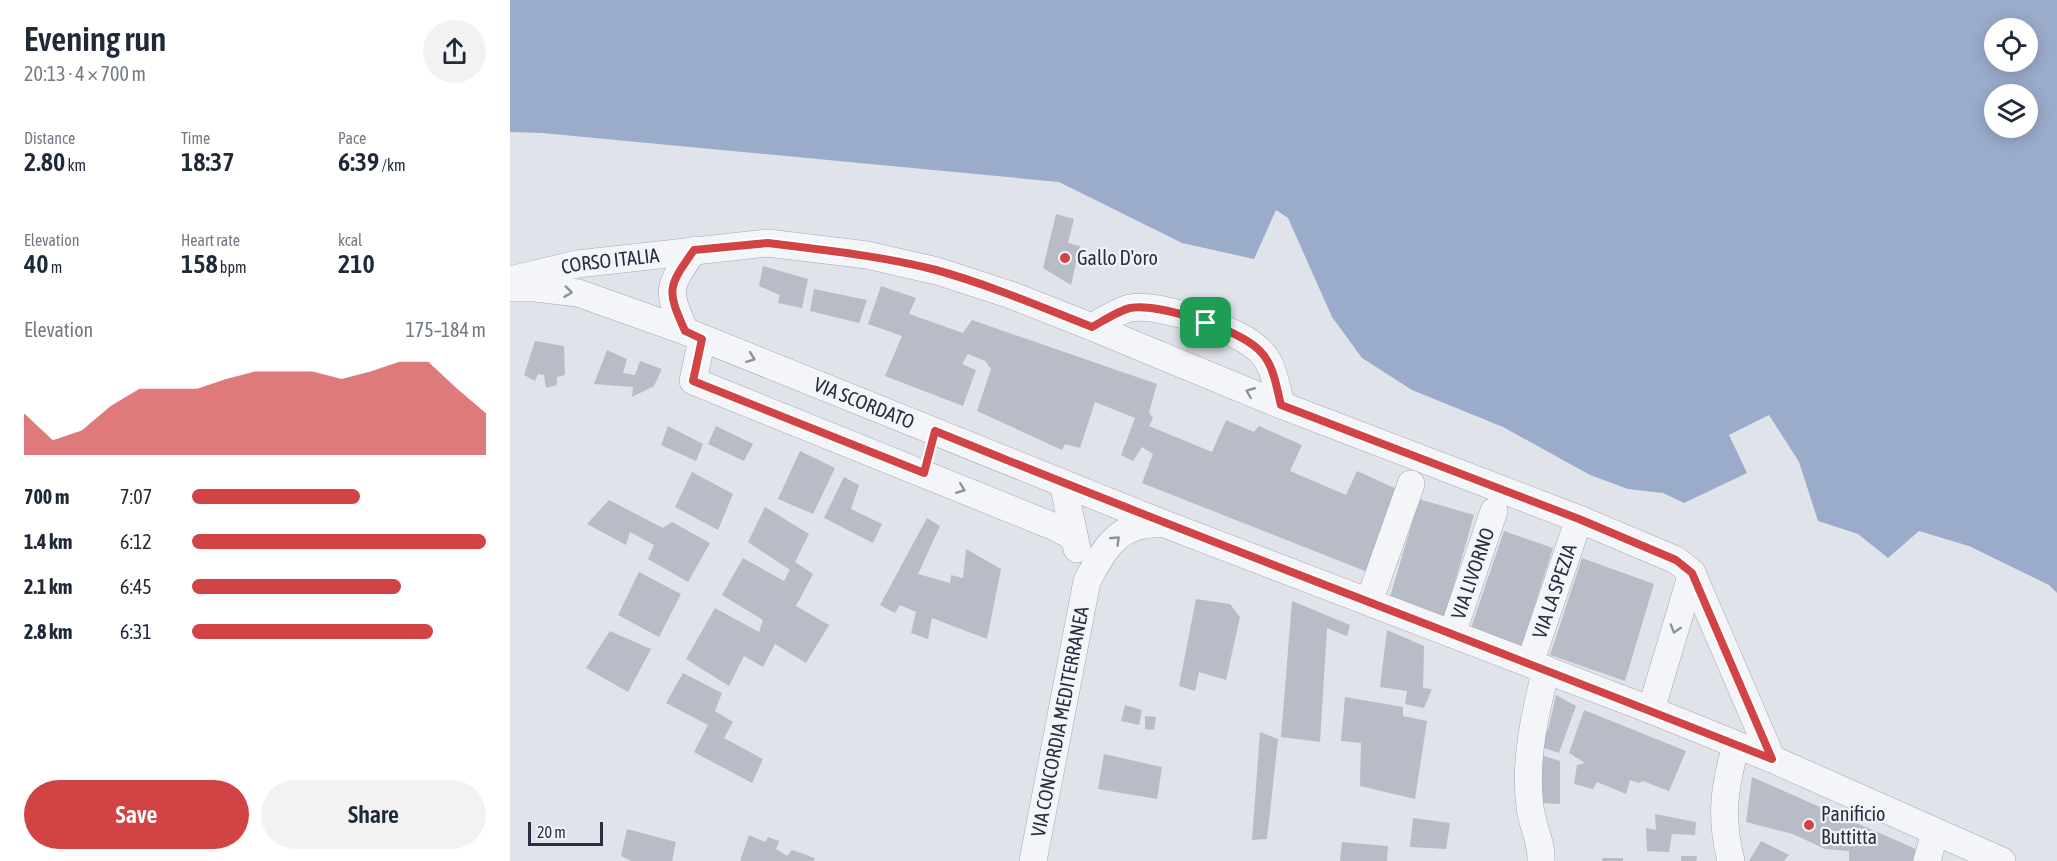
<!DOCTYPE html>
<meta charset="utf-8">
<style>
body{margin:0;font-family:"Asap Condensed",sans-serif;background:#f2f2f3;color:#1f2937;height:100vh;display:flex;flex-direction:column;font-size:22px;white-space:nowrap}
*{box-sizing:border-box;margin:0}
p{font-size:20px;color:#747a83}
.icon{flex:none;width:33px;height:33px;fill:none;stroke:currentColor;stroke-width:2;stroke-linecap:round;stroke-linejoin:round}
.map{position:relative;flex:1;overflow:hidden}
.drawer{display:flex;flex-direction:column;background:#fff;width:510px}
.drawer>*{flex:none}
.controls{position:absolute;left:1474px;top:18px;display:grid;gap:12px}
.controls a{display:grid;place-items:center;width:54px;height:54px;border-radius:50%;background:#fff;box-shadow:0 3px 15px #0003;font-size:30px}
.scale{position:absolute;left:18px;bottom:15px;width:75px;box-sizing:border-box;padding-left:6px;border:3px solid #292f42;border-top:0;font-size:16px;line-height:21px;white-space:nowrap;color:#292f42;-webkit-text-stroke:4px #f1f3f7;paint-order:stroke}
.pin{position:absolute;display:grid;place-items:center;width:51px;height:51px;color:#fff;margin:-26px;border-radius:12px;box-shadow:0 3px 9px #0006}
.round{display:grid;place-items:center;flex:none;width:63px;height:63px;border-radius:32px;background:#f2f2f3}
.head{display:flex;align-items:center;justify-content:space-between;height:102px;padding:0 24px}
h1{font-size:33px;font-weight:600;line-height:45px}
.metrics{display:grid;grid-template-columns:repeat(3,1fr);gap:9px;height:102px;padding:6px 24px}
.metrics div{display:grid;align-content:center}
.metrics b{font-size:26px;font-weight:600}
.metrics small{font-size:16px;font-weight:400}
.metrics p{font-size:16px}
.chart{height:168px;padding:12px 24px}
.chart p{display:flex;justify-content:space-between}
.chart svg{width:100%;height:108px;margin-top:6px;fill:#d24346;opacity:.7}
.cta{display:flex;gap:12px;margin-top:auto;padding:12px 24px}
.cta a{flex:1;height:69px;border-radius:36px;background:#d24346;color:#fff;font-size:24px;font-weight:600;line-height:69px;text-align:center}
.cta a+a{background:#f2f2f3;color:#1f2937}
ul{padding:0 24px;list-style:none;font-size:20px}
li{display:grid;grid-template-columns:96px 72px 1fr;align-items:center;height:45px}
li i{height:15px;border-radius:8px;background:#d24346}
main{display:flex;flex:1;min-height:0}
.map>svg:first-child{display:block}
</style>
<main>
<section class="drawer">
<div class="head"><div><h1>Evening run</h1><p>20:13 · 4 × 700 m</p></div><a class="round"><svg class="icon" aria-label="share" viewBox="0 0 24 24"><path d="M12 15V3M7 8l5-5 5 5M5 13v7h14v-7"/></svg></a></div>
<div class="metrics">
<div><p>Distance</p><b>2.80<small> km</small></b></div>
<div><p>Time</p><b>18:37</b></div>
<div><p>Pace</p><b>6:39<small> /km</small></b></div>
</div>
<div class="metrics">
<div><p>Elevation</p><b>40<small> m</small></b></div>
<div><p>Heart rate</p><b>158<small> bpm</small></b></div>
<div><p>kcal</p><b>210</b></div>
</div>
<div class="chart"><p><span>Elevation</span>175–184 m</p>
<svg viewBox="0 0 160 44" preserveAspectRatio="none"><path d="M0 44V27L10 38L20 34L30 24L40 17L50 17L60 17L70 13L80 10L90 10L100 10L110 13L120 10L130 6L140 6L150 17L160 27V44z"/></svg>
</div>
<ul>
<li><b>700 m</b>7:07<i style="width:57%"></i></li>
<li><b>1.4 km</b>6:12<i style="width:100%"></i></li>
<li><b>2.1 km</b>6:45<i style="width:71%"></i></li>
<li><b>2.8 km</b>6:31<i style="width:82%"></i></li>
</ul>
<div class="cta"><a>Save</a><a>Share</a></div>
</section>
<div class="map">
<svg width="1547" height="861" viewBox="0 0 1547 861">
<rect width="100%" height="100%" fill="#e1e3ea"/>
<path fill="#9baccb" fill-rule="evenodd" d="M 0,0 L 1547,0 L 1547,593 L 1539,585 L 1459,546 L 1409,531 L 1378,558 L 1348,534 L 1308,521 L 1289,462 L 1259,415 L 1219,435 L 1237,473 L 1174,503 L 1153,493 L 1118,489 L 1080,475 L 993,427 L 902,390 L 852,358 L 822,317 L 778,218 L 766,210 L 744,259 L 672,243 L 549,182 L 32,133 L 0,132 ZM 1485,28 L 1518,28 L 1518,62 L 1485,62 ZM 1485,94 L 1518,94 L 1518,128 L 1485,128 Z"/>
<g fill="#b8bcc7">
<polygon points="546,214 564,219 558,243 570,246 561,285 533,268"/>
<polygon points="253,266 298,279 292,308 268,303 270,295 249,286"/>
<polygon points="371,286 406,298 399,314 453,333 462,320 647,384 639,412 643,418 639,426 702,452 716,420 744,432 749,426 792,445 780,471 836,495 847,471 889,490 860,573 632,483 643,454 632,447 623,461 611,455 625,418 585,402 570,448 555,444 552,450 467,411 481,369 475,361 458,354 452,364 466,370 453,406 375,376 392,336 358,324"/>
<polygon points="304,289 357,300 349,323 300,311"/>
<polygon points="25,341 54,346 55,375 47,377 47,385 36,388 34,375 28,374 25,381 14,375"/>
<polygon points="97,350 117,359 113,373 125,375 130,361 152,369 144,386 122,397 123,387 84,384"/>
<polygon points="158,426 193,444 186,461 151,445"/>
<polygon points="206,426 243,444 234,461 198,444"/>
<polygon points="290,451 325,468 303,514 268,499"/>
<polygon points="182,472 223,494 208,530 165,507"/>
<polygon points="334,477 349,485 341,509 372,524 363,543 314,518"/>
<polygon points="909,499 964,515 934,620 880,597"/>
<polygon points="99,500 153,528 162,522 200,543 178,582 138,559 144,545 120,532 116,545 77,524"/>
<polygon points="255,507 299,534 285,562 303,574 286,606 319,625 296,663 265,644 253,667 234,656 219,686 176,659 205,608 249,632 253,620 212,595 233,558 274,581 280,570 238,542"/>
<polygon points="417,518 430,526 408,574 440,583 441,575 453,578 456,549 491,569 477,639 422,618 418,639 401,633 406,612 390,605 385,613 370,605"/>
<polygon points="994,531 1043,548 1011,648 960,631"/>
<polygon points="1072,558 1144,584 1115,681 1040,655"/>
<polygon points="129,572 171,594 149,637 108,615"/>
<polygon points="686,599 720,604 730,617 716,680 689,672 685,691 669,686"/>
<polygon points="782,601 840,625 837,636 817,628 810,742 771,737"/>
<polygon points="877,630 914,646 913,688 922,689 914,708 895,704 897,691 870,687"/>
<polygon points="100,631 141,649 118,692 76,668"/>
<polygon points="173,673 212,693 205,711 223,722 214,738 253,759 242,783 184,752 198,725 156,703"/>
<polygon points="1046,695 1066,706 1049,753 1031,747 1039,726"/>
<polygon points="835,697 893,707 893,716 917,721 905,799 850,786 851,743 831,741"/>
<polygon points="615,705 632,710 629,725 611,721"/>
<polygon points="1074,710 1176,751 1159,791 1133,781 1129,783 1120,780 1116,794 1087,782 1083,789 1064,784 1067,765 1075,763 1059,753"/>
<polygon points="635,716 646,717 644,730 635,729"/>
<polygon points="750,732 768,739 757,839 742,840"/>
<polygon points="594,754 652,767 647,799 588,789"/>
<polygon points="1028,754 1050,761 1050,804 1029,803"/>
<polygon points="1242,777 1408,850 1407,861 1339,861 1339,851 1315,849 1283,834 1236,822"/>
<polygon points="1145,814 1186,822 1185,835 1162,834 1159,852 1137,851 1136,828 1146,830"/>
<polygon points="903,818 940,823 936,849 900,847"/>
<polygon points="117,829 166,842 162,861 122,861 111,856"/>
<polygon points="239,835 255,842 258,837 269,841 266,849 277,856 282,850 305,858 304,861 230,861"/>
<polygon points="1251,841 1279,855 1274,861 1239,861"/>
<polygon points="832,842 878,846 877,861 830,861"/>
<polygon points="1171,856 1187,856 1186,861 1171,861"/>
<rect x="1092" y="858" width="21" height="3"/>
</g>
<g fill="none" stroke-linecap="round" stroke-linejoin="round">
<g stroke="#a6a9b4" stroke-width="28">
<g id="minor">
<path id="s1" d="M 4,279 L 67,264 L 258,243 L 357,255 L 427,271 L 501,295 L 582,327 L 771,405 L 1069,519 L 1166,560 L 1182,573 L 1262,759"/>
<path id="s2" d="M 0,288 L 25,288 L 68,293 L 175,331 L 652,523 L 1141,710 L 1262,759 L 1492,861"/>
<path d="M 582,327 C 593,321 608,311 620,308 C 649,303 728,329 749,350 C 764,363 766,386 771,405"/>
<path d="M 175,331 C 156,289 158,287 184,250"/>
<polyline points="192,339 183,381 545,527 564,537"/>
<polyline points="553,483 567,549"/>
<polyline points="859,602 901,484"/>
<path id="s3" d="M 942,634 L 984,511"/>
<path id="s4" d="M 1020,663 L 1069,519"/>
<polyline points="1141,710 1182,573"/>
<path id="s5" d="M 523,861 L 577,581 C 588,561 600,536 623,528 C 632,524 643,524 652,523"/>
<path d="M 1031,861 C 1032,843 1022,825 1020,807 C 1014,760 1025,714 1036,669"/>
<path d="M 1221,861 C 1210,817 1214,788 1226,745"/>
<polyline points="1417,861 1425,832"/>
</g>
</g>
<use href="#minor" stroke="#f4f5f8" stroke-width="27"/>
</g>
<defs><path id="oneway-chevron" d="M-2-3.5L2.5 0L-2 3.5" fill="none" stroke-width="1.6" stroke-linecap="round" stroke-linejoin="round" transform="scale(1.5)"/></defs>
<g stroke="#8e929d">
<use href="#oneway-chevron" transform="translate(58 292) rotate(7)"/>
<use href="#oneway-chevron" transform="translate(241 358) rotate(21)"/>
<use href="#oneway-chevron" transform="translate(740 392) rotate(-158)"/>
<use href="#oneway-chevron" transform="translate(451 489) rotate(22)"/>
<use href="#oneway-chevron" transform="translate(606 540) rotate(-44)"/>
<use href="#oneway-chevron" transform="translate(1165 629) rotate(107)"/>
</g>
<g fill="none" stroke-linecap="round" stroke-linejoin="round">
<g stroke="#fff" stroke-width="12">
<path id="route" d="M 258,243 C 314,250 371,256 426,270 C 480,285 531,307 582,327 C 593,321 608,311 620,308 C 650,303 728,329 749,350 C 764,364 766,386 771,405 L 1069,519 L 1166,560 L 1182,573 L 1262,759 C 983,648 702,544 425,431 L 414,473 L 183,381 L 192,339 L 175,331 C 156,289 158,287 184,250 Z"/>
</g>
<use href="#route" stroke="#d24346" stroke-width="8"/>
</g>
<g fill="#d24346" stroke="#f1f3f7" stroke-width="2">
<circle cx="555" cy="258" r="6"/>
<circle cx="1299" cy="825" r="6"/>
</g>
<g text-anchor="middle" stroke-width="4.5" stroke-linejoin="round" paint-order="stroke">
<g font-size="20" fill="#292f42" stroke="#f1f3f7" text-anchor="start">
<text x="567" y="265">Gallo D'oro</text>
<text x="1311" y="821">Panificio<tspan x="1311" dy="23">Buttitta</tspan></text>
</g>
<g font-size="20" fill="#292f42" stroke="#f1f3f7">
<text dy="7" stroke="none"><textPath href="#s1" startOffset="98">CORSO ITALIA</textPath></text>
<text dy="7" stroke="none"><textPath href="#s2" startOffset="375">VIA SCORDATO</textPath></text>
<text dy="7" stroke="none"><textPath href="#s3" startOffset="64">VIA LIVORNO</textPath></text>
<text dy="7" stroke="none"><textPath href="#s4" startOffset="76">VIA LA SPEZIA</textPath></text>
<text dy="7" stroke="none"><textPath href="#s5" startOffset="142">VIA CONCORDIA MEDITERRANEA</textPath></text>
</g>
</g>
</svg>
<div class="controls">
<a><svg class="icon" aria-label="locate" viewBox="0 0 24 24"><circle cx="12" cy="12" r="6"/><path d="M12 2v4M12 18v4M2 12h4M18 12h4"/></svg></a>
<a><svg class="icon" aria-label="layers" viewBox="0 0 24 24"><path d="M12 4l9 5-9 5-9-5zM3 14l9 5 9-5"/></svg></a>
</div>
<div class="scale">20 m</div>
<div class="pin" style="left:696px;top:323px;background:#1e9e55"><svg class="icon" aria-label="arrive" viewBox="0 0 24 24"><path d="M6 21V4h12l-3 4 3 4H6"/></svg></div>
</div>
</main>
